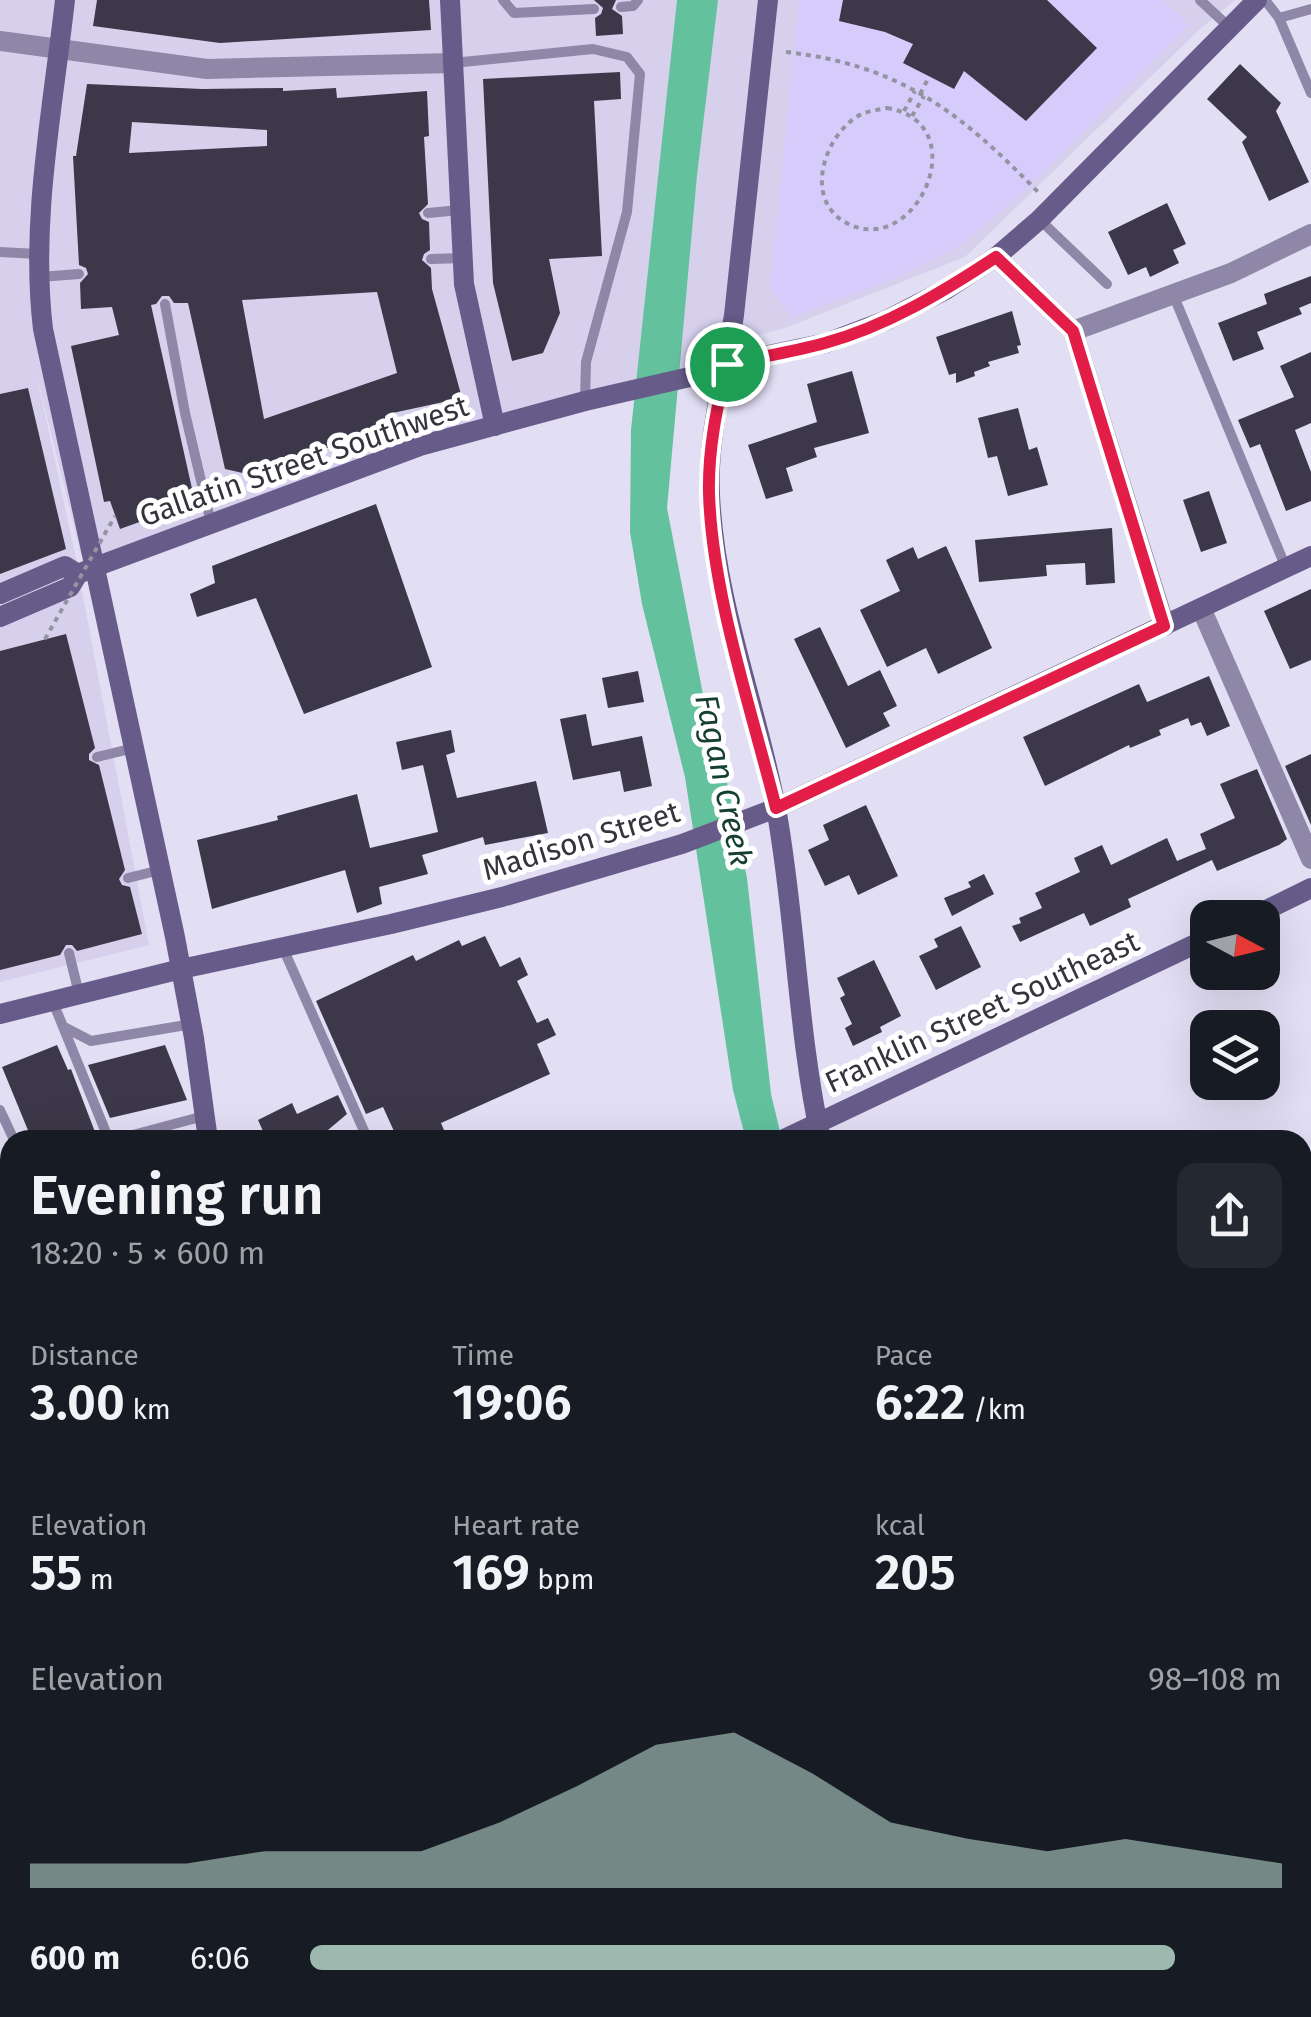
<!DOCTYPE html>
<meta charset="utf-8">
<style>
body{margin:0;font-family:"Fira Sans",sans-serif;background:#242831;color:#f1f3f6;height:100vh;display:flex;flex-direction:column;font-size:38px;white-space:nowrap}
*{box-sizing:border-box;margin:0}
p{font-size:32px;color:#9ea1a6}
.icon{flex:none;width:55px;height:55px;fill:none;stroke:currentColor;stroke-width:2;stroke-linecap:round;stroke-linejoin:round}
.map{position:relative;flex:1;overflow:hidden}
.side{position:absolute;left:0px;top:1130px;width:1312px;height:888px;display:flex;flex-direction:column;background:#171b24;border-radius:30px 30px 0 0;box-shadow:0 10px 40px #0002}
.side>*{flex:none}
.needle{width:65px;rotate:97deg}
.controls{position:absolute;left:1190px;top:900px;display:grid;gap:20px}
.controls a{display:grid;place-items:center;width:90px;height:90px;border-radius:20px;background:#171b24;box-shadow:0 10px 40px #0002;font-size:50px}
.pin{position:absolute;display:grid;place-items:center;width:85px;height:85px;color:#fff;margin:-42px;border:5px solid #fff;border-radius:50%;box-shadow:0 2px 10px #0007}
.round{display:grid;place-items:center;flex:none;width:105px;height:105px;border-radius:20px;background:#242831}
.summary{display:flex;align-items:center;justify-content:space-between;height:170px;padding:0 30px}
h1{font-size:55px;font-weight:600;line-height:75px}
.figures{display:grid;grid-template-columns:repeat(3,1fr);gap:15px;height:170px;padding:10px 30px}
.figures div{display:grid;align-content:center}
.figures b{font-size:50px;font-weight:600}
.figures small{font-size:28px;font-weight:400}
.figures p{font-size:28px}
.chart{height:280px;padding:20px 30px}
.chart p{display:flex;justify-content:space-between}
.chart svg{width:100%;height:180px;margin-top:10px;fill:#9cb8af;opacity:.7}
ul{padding:0 30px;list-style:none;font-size:32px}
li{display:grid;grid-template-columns:160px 120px 1fr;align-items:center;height:75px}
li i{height:25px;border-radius:12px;background:#9cb8af}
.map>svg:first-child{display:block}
</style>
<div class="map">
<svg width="1311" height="2017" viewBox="0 0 1311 2017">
<rect width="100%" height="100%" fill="#e2def4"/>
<g fill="#d6d0ed">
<polygon points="0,0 1235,0 1200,29 965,257 785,328 729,343 727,364 495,426 95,567 91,551 81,555 36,372 75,554 149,945 0,982"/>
<polygon points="114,2008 587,2008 572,2017 112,2017"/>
</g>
<polygon fill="#d6ccfb" points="799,0 1163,0 1189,25 1030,186 962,244 899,277 792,317 770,289"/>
<polygon fill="#63c19e" points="677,0 718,0 697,175 667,508 706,710 724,768 747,878 771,1094 782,1140 746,1140 733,1090 685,777 642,604 630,532 631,430"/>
<g fill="#3c3849" fill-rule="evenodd">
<polygon points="97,0 429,0 431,30 220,43 93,26"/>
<polygon points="594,0 616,0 612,9 622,16 623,34 596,36 595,18 601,14 603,8"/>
<polygon points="843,0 1047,0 1097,48 1026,121 964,71 954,89 903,63 913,44 885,32 839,21"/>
<polygon points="1240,64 1281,103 1276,111 1309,182 1269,201 1242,142 1247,137 1207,99"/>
<polygon points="620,72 621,99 594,101 602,256 549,259 560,313 543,353 512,361 493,283 483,79"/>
<path d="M 87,84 L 202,89 L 283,88 L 283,91 L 336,88 L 337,98 L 427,91 L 429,136 L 424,137 L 428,204 L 419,213 L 422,219 L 429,222 L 430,250 L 424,254 L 422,260 L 431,268 L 432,289 L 462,398 L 388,414 L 391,423 L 256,476 L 225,469 L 188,303 L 174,303 L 169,296 L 162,296 L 156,304 L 151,305 L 195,502 L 120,529 L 110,501 L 104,502 L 71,346 L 119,335 L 112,307 L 81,309 L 80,283 L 88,274 L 86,268 L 79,265 L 73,156 L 76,156 ZM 132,122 L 267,130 L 267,146 L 129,153 ZM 377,292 L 397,373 L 264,419 L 242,300 Z"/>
<polygon points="1167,203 1186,244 1173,250 1179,263 1150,277 1146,267 1128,275 1108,232"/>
<polygon points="1311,276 1311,303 1299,308 1302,314 1257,332 1264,349 1233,361 1218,323 1267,304 1264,294"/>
<polygon points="1012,311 1021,345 1017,346 1019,353 988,362 990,366 974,372 975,376 956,383 956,373 949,375 936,337"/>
<polygon points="1311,352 1311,423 1295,430 1311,472 1311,501 1286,511 1260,444 1250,448 1238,420 1294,397 1280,366"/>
<polygon points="852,371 869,433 814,448 817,457 786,468 793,491 766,499 748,445 817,422 807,384"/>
<polygon points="28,388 66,549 0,574 0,394"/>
<polygon points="1018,408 1029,450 1037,447 1048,485 1008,496 997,456 988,458 978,418"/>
<polygon points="1209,491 1227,543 1201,552 1183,500"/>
<polygon points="376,504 432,667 304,714 256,598 197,617 190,594 215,583 212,566"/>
<polygon points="1112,528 1115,583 1086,585 1085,563 1046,565 1047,576 979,582 975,540"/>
<polygon points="946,546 992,648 938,674 926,648 887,667 860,610 900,591 886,560 913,547 918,559"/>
<polygon points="1311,589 1311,660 1290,669 1264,611"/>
<polygon points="820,627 848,686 880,670 897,706 883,713 890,726 846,748 794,639"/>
<polygon points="66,634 95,748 89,754 89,760 99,765 125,870 119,879 122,885 130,887 142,934 77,951 72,945 66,945 60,955 0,970 0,651"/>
<polygon points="638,671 644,702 608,708 602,678"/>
<polygon points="1209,676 1230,726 1207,736 1201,722 1191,726 1188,718 1159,730 1161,735 1130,748 1129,745 1045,786 1023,737 1139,684 1147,702"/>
<polygon points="586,714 592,746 642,736 652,786 624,792 620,771 573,780 560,719"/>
<polygon points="451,730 455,752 446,755 457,798 536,781 548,833 485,845 483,837 422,855 428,874 379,887 382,904 357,913 345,870 212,909 197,840 278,820 277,816 357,794 370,848 438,832 423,765 402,770 396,742"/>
<polygon points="1311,754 1311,825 1285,766"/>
<polygon points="1257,769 1287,839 1279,845 1217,871 1212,860 1128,899 1131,907 1090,926 1084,913 1020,942 1012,926 1021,923 1019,918 1042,908 1035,893 1080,872 1074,858 1102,845 1111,865 1167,838 1177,861 1206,849 1200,834 1235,818 1220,784"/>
<polygon points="866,805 898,876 858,895 849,875 825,886 808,850 829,840 823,825"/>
<polygon points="984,874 994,894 952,916 944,898 971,887 968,882"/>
<polygon points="961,926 981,967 936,990 919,956 938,947 934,939"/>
<polygon points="485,936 500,967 520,957 528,975 517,981 537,1023 548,1018 556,1035 537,1044 550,1074 441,1123 448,1140 398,1140 383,1107 366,1114 316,1001 413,955 416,961 459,940 462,946"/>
<polygon points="874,960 901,1016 880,1027 882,1032 853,1046 845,1028 852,1024 840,998 845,995 837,978"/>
<polygon points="57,1045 68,1070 71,1069 98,1140 32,1140 2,1067"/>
<polygon points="165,1045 187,1100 110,1118 88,1065"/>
<polygon points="338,1095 347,1114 328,1130 333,1140 267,1140 258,1120 292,1103 297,1114"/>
</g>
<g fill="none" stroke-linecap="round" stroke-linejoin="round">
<g stroke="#9592a2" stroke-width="4" stroke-dasharray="5 5" stroke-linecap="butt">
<path d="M 786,52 C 901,65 961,113 1039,193"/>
<polyline points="920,94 929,77"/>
<path d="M 887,108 C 979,123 914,265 843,221 C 804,196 825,136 858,116 C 866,111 877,110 887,108 Z"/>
<polyline points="904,111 915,91"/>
<polyline points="912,116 924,96"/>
<polyline points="137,2017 139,2008"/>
<polyline points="274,2017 277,2008"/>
</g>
<g stroke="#8e87a7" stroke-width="10">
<polyline points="503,0 514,13 594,9"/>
<polyline points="1200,0 1229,27"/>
<polyline points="1265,0 1279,18 1311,93"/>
<polyline points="621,7 633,6 638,0"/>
<polyline points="1279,18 1311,9"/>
<polyline points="453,63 593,49 627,57 640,74 627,212 586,362 585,401"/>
<polyline points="428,213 460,210"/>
<polyline points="1040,220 1107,284"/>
<polyline points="0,252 38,254"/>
<polyline points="431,259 463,258"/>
<polyline points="40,277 79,274"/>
<polyline points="1173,294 1286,568"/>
<polyline points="165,304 185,413 211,523"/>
<polyline points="97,757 134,748"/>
<polyline points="128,878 160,870"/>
<polyline points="283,948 368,1140"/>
<polyline points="69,953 79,994"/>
<polyline points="53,1002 109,1140"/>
<polyline points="64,1027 91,1041 192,1024"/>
<polyline points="0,1110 14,1140"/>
<polyline points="130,1140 129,1136 204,1116"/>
<polyline points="0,1215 10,1235"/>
<polyline points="0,1403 10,1403"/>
<polyline points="0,1520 10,1547"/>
<polyline points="0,1731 10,1728"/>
<polyline points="0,1773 10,1769"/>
</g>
<g stroke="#8e87a7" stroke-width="20">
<polyline points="0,41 207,69 453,63"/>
<polyline points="996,257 1073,331 1165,626"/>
<polyline points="1073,331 1231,273 1311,234"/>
<polyline points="1201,608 1311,859"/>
<polyline points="1302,1239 1311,1235"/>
<polyline points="1302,1695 1311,1691"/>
<polyline points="1302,1789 1311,1810"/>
<polyline points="0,1874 10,1905"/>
<polyline points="43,2008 43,2017"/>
<polyline points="454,2008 458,2017"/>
<polyline points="1070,2008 1074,2017"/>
<polyline points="633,2017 652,2008"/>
</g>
<g stroke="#675c89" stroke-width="20">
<path d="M 65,0 C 53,108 30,221 43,329 L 175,937 L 194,1038 L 208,1140"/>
<polyline points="450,0 464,284 495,426"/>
<path d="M 768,0 L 734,315 C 725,375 707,434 710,495 C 715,603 756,703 776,808 C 796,917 797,1031 821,1140"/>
<polyline points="0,594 65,566 78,574"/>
<polyline points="0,617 70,587 78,574 95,567 423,445 585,401 694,376 727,364 826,343 887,320 947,289 996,257 1039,220 1257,0"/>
<polyline points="1250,918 1311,888"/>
<polyline points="0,1014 181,969 391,924 502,897 682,844 776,808 1311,556"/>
<polyline points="782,1140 1208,938"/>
<polyline points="0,1507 10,1503"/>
<polyline points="867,2008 870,2017"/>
</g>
<polyline stroke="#9592a2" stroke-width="4" stroke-dasharray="5 5" stroke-linecap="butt" points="45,639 115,516"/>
</g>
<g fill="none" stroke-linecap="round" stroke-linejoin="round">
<g stroke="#fff" stroke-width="20">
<path id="route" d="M 996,257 L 1073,331 L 1164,626 L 776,808 C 751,708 712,594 709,493 C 708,449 717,407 727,364 C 759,357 793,352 825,343 C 887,326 943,292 996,257 Z"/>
</g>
<use href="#route" stroke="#e11d48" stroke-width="12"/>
</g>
<g text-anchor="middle" stroke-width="10" stroke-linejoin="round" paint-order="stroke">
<g font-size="30" fill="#35333b" stroke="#fff">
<text transform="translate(304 461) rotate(-19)" y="10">Gallatin Street Southwest</text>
<text transform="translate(581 841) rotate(-17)" y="10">Madison Street</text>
<text transform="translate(982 1012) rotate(-25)" y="10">Franklin Street Southeast</text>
</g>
<g font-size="32" font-style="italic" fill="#163f31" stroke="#fff">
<text transform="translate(724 780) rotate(78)" y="11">Fagan Creek</text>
</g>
</g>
</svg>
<div class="controls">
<a><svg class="needle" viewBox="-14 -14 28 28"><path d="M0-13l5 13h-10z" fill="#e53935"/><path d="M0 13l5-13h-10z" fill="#9ea1a6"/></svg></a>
<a><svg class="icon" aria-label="layers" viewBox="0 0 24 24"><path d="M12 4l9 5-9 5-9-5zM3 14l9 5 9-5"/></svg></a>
</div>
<div class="pin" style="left:727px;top:364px;background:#1e9e55"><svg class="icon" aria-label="arrive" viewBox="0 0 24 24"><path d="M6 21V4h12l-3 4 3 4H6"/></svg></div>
<section class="side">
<div class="summary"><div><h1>Evening run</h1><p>18:20 · 5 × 600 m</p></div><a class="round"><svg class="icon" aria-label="share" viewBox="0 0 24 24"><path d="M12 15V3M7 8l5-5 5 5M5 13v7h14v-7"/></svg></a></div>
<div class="figures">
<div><p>Distance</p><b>3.00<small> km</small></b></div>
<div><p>Time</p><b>19:06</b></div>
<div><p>Pace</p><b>6:22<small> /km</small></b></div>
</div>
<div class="figures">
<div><p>Elevation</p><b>55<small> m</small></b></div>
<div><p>Heart rate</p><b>169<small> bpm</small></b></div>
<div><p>kcal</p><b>205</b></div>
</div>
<div class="chart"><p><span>Elevation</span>98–108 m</p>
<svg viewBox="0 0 160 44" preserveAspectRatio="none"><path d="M0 44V38L10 38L20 38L30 35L40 35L50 35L60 28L70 19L80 9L90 6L100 16L110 28L120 32L130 35L140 32L150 35L160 38V44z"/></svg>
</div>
<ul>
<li><b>600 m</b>6:06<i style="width:89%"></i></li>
</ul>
</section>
</div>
